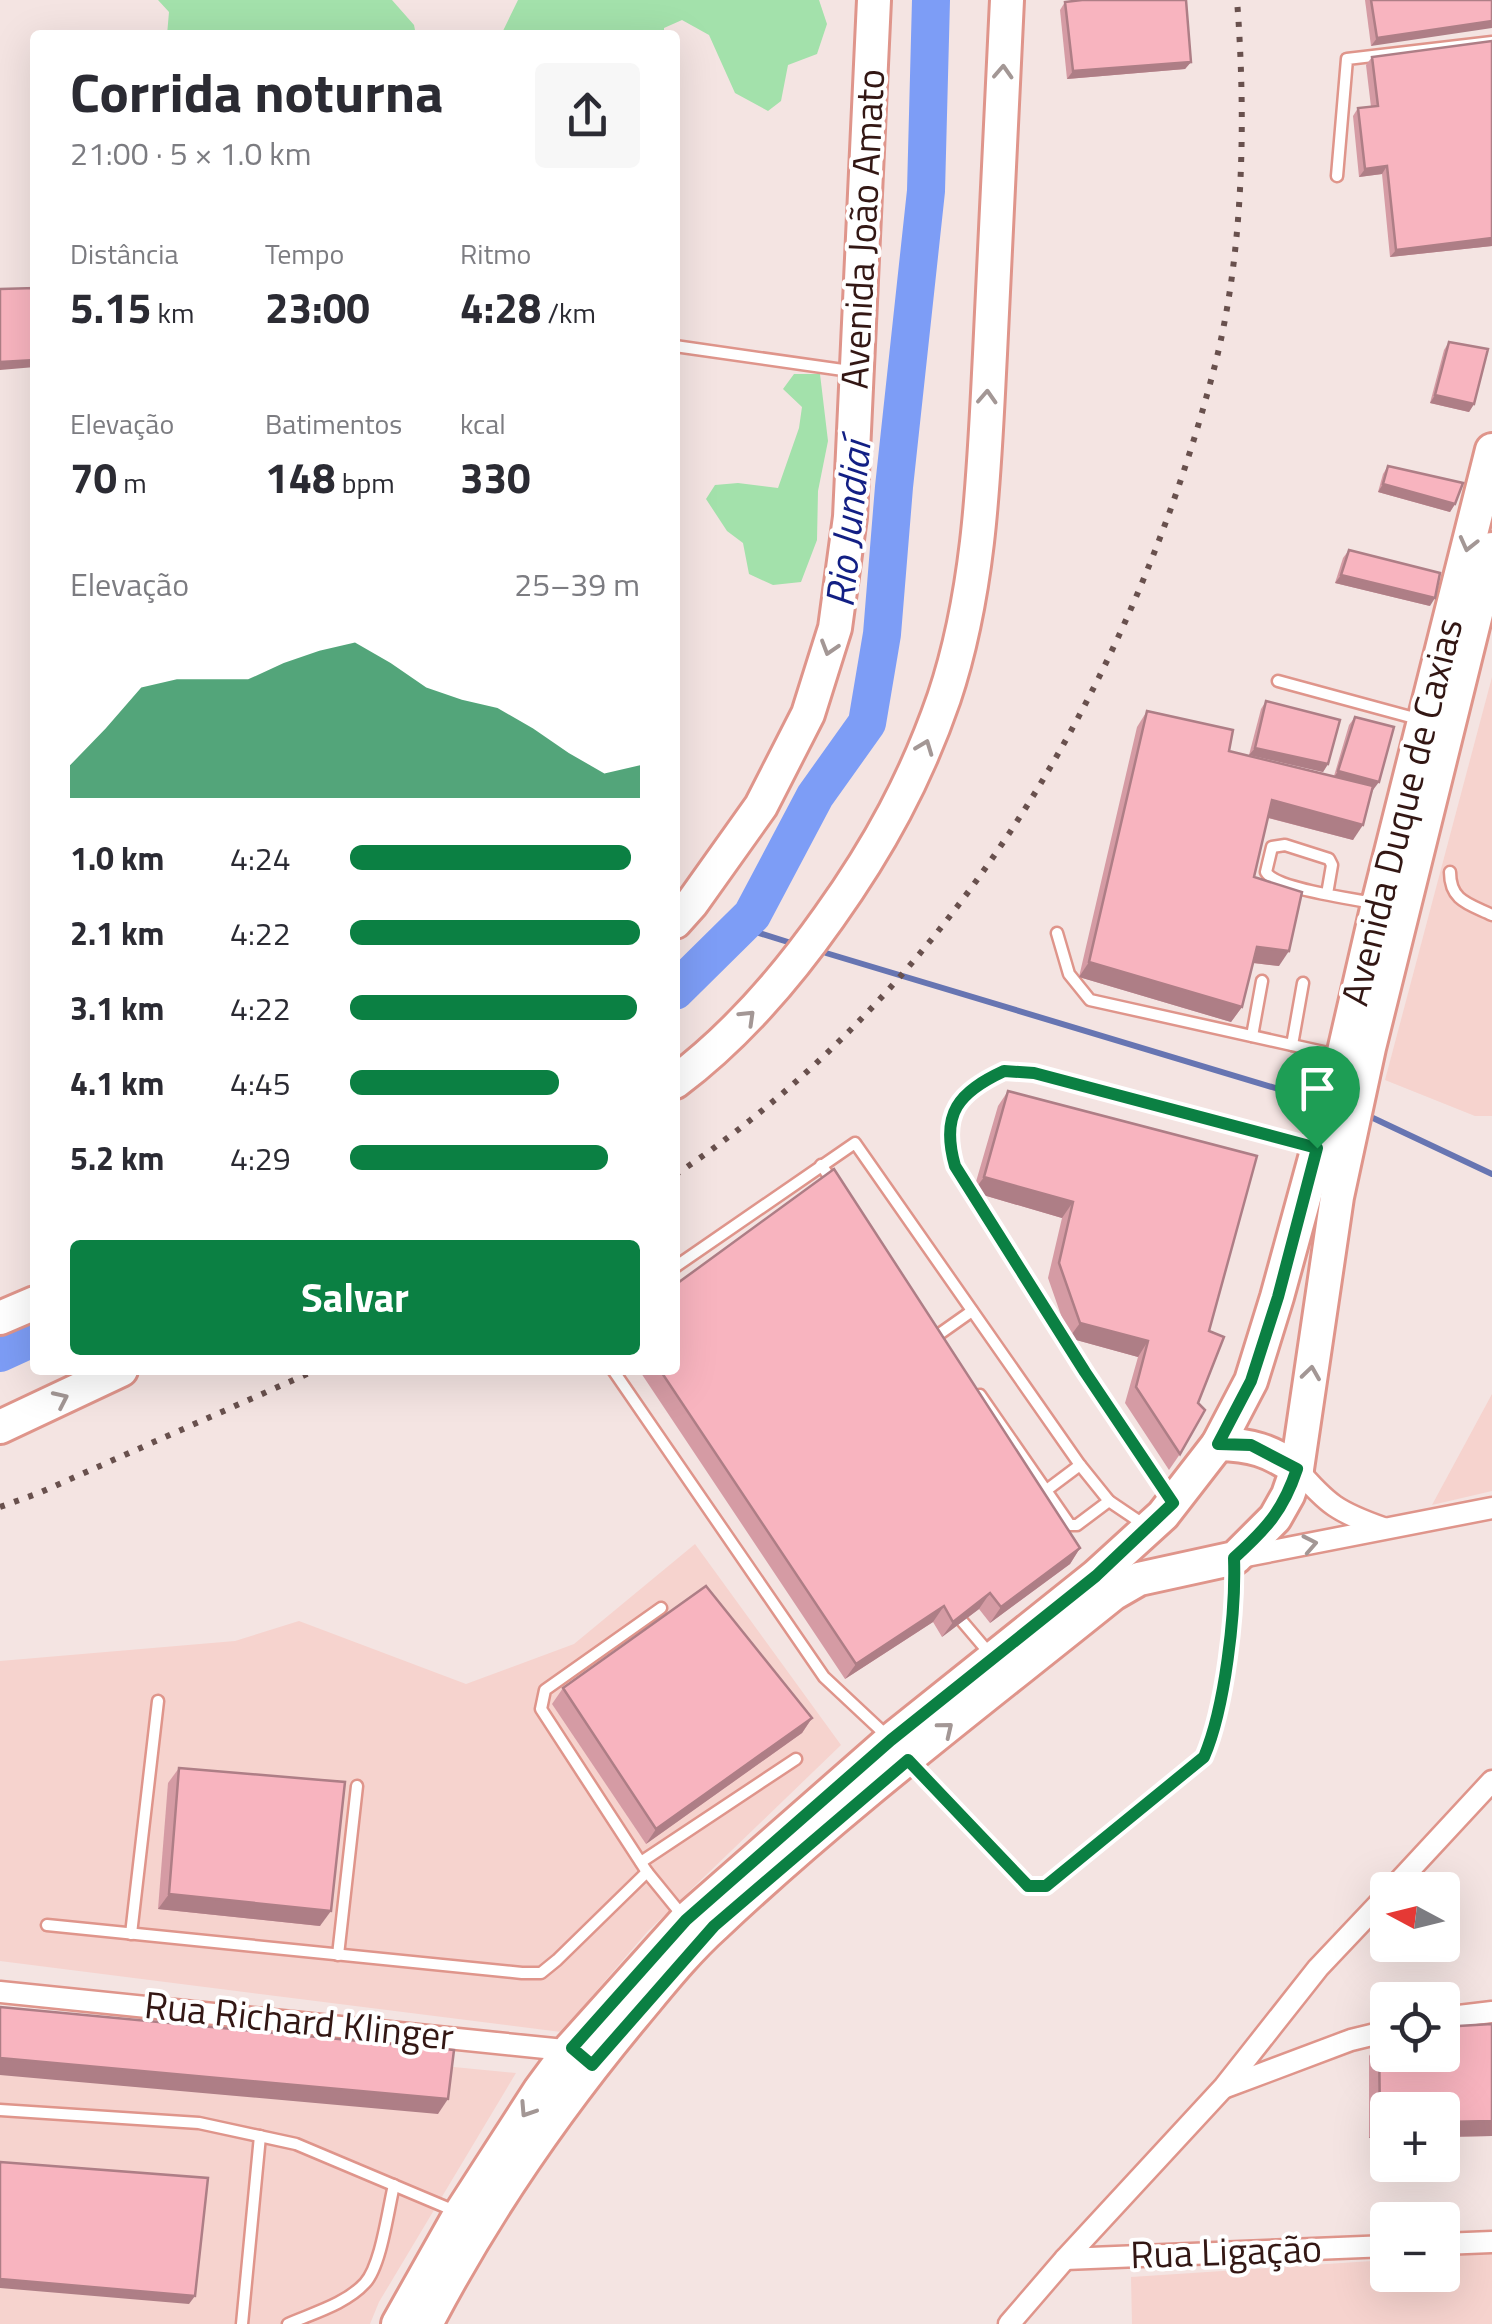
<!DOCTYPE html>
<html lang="pt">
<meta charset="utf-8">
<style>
body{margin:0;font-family:"Titillium Web",sans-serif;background:#f7f7f7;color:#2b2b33;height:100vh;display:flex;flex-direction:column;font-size:38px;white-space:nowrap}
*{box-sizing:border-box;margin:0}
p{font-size:32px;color:#7c7c81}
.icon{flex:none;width:55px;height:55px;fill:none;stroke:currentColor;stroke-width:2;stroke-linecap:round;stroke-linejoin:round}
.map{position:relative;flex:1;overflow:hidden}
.side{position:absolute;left:30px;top:30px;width:650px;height:1345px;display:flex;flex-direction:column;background:#fff;border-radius:10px;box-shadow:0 10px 40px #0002}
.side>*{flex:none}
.needle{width:65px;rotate:277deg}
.fabs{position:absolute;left:1370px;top:1872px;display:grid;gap:20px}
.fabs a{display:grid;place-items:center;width:90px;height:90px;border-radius:10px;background:#fff;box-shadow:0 10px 40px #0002;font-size:50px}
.pin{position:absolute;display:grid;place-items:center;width:85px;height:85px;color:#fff;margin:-102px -42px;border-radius:50% 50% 50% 0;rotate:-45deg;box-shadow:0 0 10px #0007}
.pin .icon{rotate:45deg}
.round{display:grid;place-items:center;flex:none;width:105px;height:105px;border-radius:10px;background:#f7f7f7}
.overview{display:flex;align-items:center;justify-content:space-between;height:170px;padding:0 40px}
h1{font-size:55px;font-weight:700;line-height:75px}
.figures{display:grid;grid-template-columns:repeat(3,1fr);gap:15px;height:170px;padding:10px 40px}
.figures div{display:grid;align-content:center}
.figures b{font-size:42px;font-weight:700}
.figures small{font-size:28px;font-weight:400}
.figures p{font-size:28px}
.chart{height:280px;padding:20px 40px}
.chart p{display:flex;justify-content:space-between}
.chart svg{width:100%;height:180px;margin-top:10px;fill:#0b8043;opacity:.7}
.primary-button{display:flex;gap:20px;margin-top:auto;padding:20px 40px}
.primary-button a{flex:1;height:115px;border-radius:10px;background:#0b8043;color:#fff;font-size:40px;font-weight:700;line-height:115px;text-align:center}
ul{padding:0 40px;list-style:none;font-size:32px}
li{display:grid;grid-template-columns:160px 120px 1fr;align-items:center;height:75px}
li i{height:25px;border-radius:12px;background:#0b8043}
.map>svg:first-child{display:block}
</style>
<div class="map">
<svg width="1492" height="2324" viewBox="0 0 1492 2324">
<rect width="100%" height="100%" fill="#f4e4e2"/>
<g fill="#f6d3ce">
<polygon points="1492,677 1492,1116 1475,1116 1385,1080"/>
<polygon points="1492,1394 1492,1491 1432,1505"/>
<polygon points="695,1544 841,1745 648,1931 561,2032 0,1961 0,1661 235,1641 299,1621 466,1684 574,1644"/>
<polygon points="0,2023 516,2073 379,2302 370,2324 0,2324"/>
<polygon points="1492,2253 1492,2324 1132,2324 1131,2277 1387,2260 1388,2275 1442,2275 1443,2256"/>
</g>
<g fill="#a3e1ab">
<polygon points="158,0 392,0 414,25 416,35 167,35 169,12"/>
<polygon points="518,0 819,0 827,24 817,54 788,65 781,101 768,111 735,93 709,35 682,20 664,28 664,35 501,35"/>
<polygon points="794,374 820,374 828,441 818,491 817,540 801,582 773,585 749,574 743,543 727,531 706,499 715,485 738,483 778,488 799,428 802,407 783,389"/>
</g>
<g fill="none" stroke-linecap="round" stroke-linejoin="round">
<g stroke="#6775b2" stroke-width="6">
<polyline points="740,927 788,942"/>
<polyline points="826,953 1315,1100"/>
<polyline points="1373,1118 1492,1174"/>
</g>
<g stroke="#7d9df6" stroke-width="38">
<polyline points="675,991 752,915 815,796 867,723 882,634 894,487 926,191 931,0"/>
<polyline points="0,1353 35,1337"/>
</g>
<g stroke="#df958b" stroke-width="15">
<g id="service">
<polyline points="1337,176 1347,59 1492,42"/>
<polyline points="675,346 850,371"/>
<polyline points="1278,681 1418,719"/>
<path d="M 1450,872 C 1450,901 1469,904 1492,915"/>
<path d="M 1327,894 L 1332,865 L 1329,859 L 1285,845 L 1272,847 L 1266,872 C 1276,889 1350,898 1372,903"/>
<polyline points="1057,933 1069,974 1090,1000 1337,1055"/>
<polyline points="1252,1036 1262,981"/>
<polyline points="1292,1045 1303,983"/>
<polyline points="821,1165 834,1183"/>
<polyline points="675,1267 855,1143 1080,1465 1109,1501 1077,1525 1070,1525 980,1395"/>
<polyline points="938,1335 972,1311"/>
<polyline points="613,1370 824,1677 887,1736"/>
<polyline points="1044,1492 1080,1465"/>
<path d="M 1169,1497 L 1085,1372 L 955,1166 C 944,1124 956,1085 1002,1072 C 1011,1070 1024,1073 1033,1073 L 1311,1147"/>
<polyline points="1109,1501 1146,1526"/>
<polyline points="956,1614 990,1654"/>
<path d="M 912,1764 L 1028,1887 L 1046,1886 L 1204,1757 C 1224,1710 1236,1615 1235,1564"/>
<polyline points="641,1862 796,1759"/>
<polyline points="647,1872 541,1709 545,1690 661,1608"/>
<polyline points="47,1925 522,1973 541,1973 557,1960 647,1872 682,1915"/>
<polyline points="131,1934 158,1701"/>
<polyline points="338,1955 357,1786"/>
<polyline points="0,2110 199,2123 296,2144 455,2211"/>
<polyline points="242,2324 260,2136"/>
<path d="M 288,2324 C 313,2313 346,2304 365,2283 C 381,2266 388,2210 394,2185"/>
</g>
</g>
<g stroke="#df958b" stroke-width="25">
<g id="minor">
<path d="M 1297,1469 C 1328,1505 1338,1512 1383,1528"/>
<polyline points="1236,1558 1492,1508"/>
<polyline points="1391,1890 1492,1781"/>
<polyline points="0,1992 574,2051"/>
<polyline points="1442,2018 1492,2012"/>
<polyline points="1226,2087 1351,2040 1388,2031"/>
<polyline points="1442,2244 1492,2242"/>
<polyline points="1065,2259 1388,2246"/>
<polyline points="1009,2324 1065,2259 1224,2087 1318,1968 1388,1894"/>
</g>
</g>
<g stroke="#df958b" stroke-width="38">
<g id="primary">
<polyline points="675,922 692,903 761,806 808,714 835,628 850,517 874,0"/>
<path d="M 675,1082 C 735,1037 786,978 829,917 C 879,847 916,779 944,698 C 981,588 984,468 990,354 C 995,236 1001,118 1007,0"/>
<polyline points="0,1318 35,1303"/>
<polyline points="0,1427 121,1370"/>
<path d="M 1218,1444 C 1252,1445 1268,1450 1297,1469"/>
<polyline points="398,2324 460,2214 540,2090 571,2048 686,1920 891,1740 1096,1576 1163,1515 1218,1444 1251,1381 1277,1297 1343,1056 1378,904 1492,450"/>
<path d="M 426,2324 C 484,2213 554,2111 634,2015 C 660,1984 685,1952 715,1925 C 840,1807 979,1702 1113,1594 L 1139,1579 L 1235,1558 L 1275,1518 L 1288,1495 L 1297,1469 L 1337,1197 L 1369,1048 L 1492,549"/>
</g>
</g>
<use href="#service" stroke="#fff" stroke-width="10"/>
<use href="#minor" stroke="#fff" stroke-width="20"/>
<use href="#primary" stroke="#fff" stroke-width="32"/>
<g stroke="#68504d" stroke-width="6" stroke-dasharray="5 10" stroke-linecap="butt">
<path d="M 675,1175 C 952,991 1135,679 1216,361 C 1244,248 1246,116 1237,0"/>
<polyline points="0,1507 39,1493 316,1370"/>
</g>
</g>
<g fill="#d59ba4">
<polygon points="1365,0 1492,0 1371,46"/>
<polygon points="1065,2 1191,62 1185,69 1067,79 1060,10"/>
<polygon points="1372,57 1492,246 1390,257 1382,174 1359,177 1353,116 1358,108 1371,107 1366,65"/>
<polygon points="1449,342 1474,404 1469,412 1430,403 1444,350"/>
<polygon points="1388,466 1455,504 1450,512 1378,492 1383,474"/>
<polygon points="1349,550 1430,606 1335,583 1343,558"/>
<polygon points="1266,701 1328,764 1323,772 1249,755 1261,709"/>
<polygon points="1147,711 1229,751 1334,776 1349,725 1355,717 1373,790 1353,840 1268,818 1254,877 1279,966 1253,963 1242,1007 1231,1022 1079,977 1137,727"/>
<polygon points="1008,1091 1209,1331 1180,1454 1169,1470 1125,1403 1138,1357 1069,1338 1048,1278 1062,1218 973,1192 998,1106"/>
<polygon points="639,1370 675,1370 1080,1548 1070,1564 990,1623 979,1609 942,1637 933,1622 845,1679"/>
<polygon points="563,1688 812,1718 802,1733 646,1844 552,1704"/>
<polygon points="179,1768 320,1926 158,1909 168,1783"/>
<polygon points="1492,2024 1492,2136 1442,2137 1388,2110 1388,2138 1369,2138 1369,2056 1379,2040 1388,2055"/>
</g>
<g fill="#ae7e86">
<polygon points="1492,21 1492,28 1371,46 1377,38"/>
<polygon points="1191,62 1185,69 1067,79 1073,71"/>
<polygon points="1387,166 1382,174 1359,177 1365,169"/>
<polygon points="1492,238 1492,246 1390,257 1396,250"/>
<polygon points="35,360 35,367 0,370 0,362"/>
<polygon points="1435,395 1474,404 1469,412 1430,403"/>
<polygon points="1383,484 1455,504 1450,512 1378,492"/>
<polygon points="1341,575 1435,598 1430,606 1335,583"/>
<polygon points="1255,748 1328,764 1323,772 1249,755"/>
<polygon points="1338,771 1379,782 1373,790 1333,779"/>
<polygon points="1272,800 1363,825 1353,840 1261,816"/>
<polygon points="1257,947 1289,951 1279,966 1246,962"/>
<polygon points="1089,962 1242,1007 1231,1022 1079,977"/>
<polygon points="984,1177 1073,1202 1062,1218 973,1192"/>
<polygon points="1080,1323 1148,1341 1138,1357 1069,1338"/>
<polygon points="1080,1548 1070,1564 990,1623 1001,1607"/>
<polygon points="990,1593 979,1609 942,1637 953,1622"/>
<polygon points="944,1606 933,1622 845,1679 856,1664"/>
<polygon points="812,1718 802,1733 646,1844 656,1829"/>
<polygon points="169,1894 331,1911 320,1926 158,1909"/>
<polygon points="0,2058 448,2099 438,2114 0,2075"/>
<polygon points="1492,2121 1492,2136 1442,2137 1442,2122"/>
<polygon points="1380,2123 1388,2123 1388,2138 1369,2138"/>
<polygon points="0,2279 195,2296 189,2304 0,2288"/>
</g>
<g fill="#f8b4bf" stroke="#ae7e86" stroke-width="2.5">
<polygon points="1082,0 1186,0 1191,62 1073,71 1065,2"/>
<polygon points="1371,0 1492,0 1492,21 1377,38"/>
<polygon points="1492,41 1492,238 1396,250 1387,166 1365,169 1358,108 1378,106 1372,57"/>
<polygon points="35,288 35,360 0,362 0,289"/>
<polygon points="1449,342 1488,349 1474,404 1435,395"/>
<polygon points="1388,466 1463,483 1455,504 1383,484"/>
<polygon points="1349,550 1440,573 1435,598 1341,575"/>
<polygon points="1266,701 1340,720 1328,764 1255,748"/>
<polygon points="1147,711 1233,730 1229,751 1373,786 1363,825 1272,800 1254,877 1302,892 1289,951 1257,947 1242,1007 1089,962"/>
<polygon points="1355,717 1394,727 1379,782 1338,771"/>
<polygon points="1008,1091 1257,1156 1209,1331 1224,1337 1198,1403 1205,1410 1180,1454 1136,1387 1148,1341 1080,1323 1059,1263 1073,1202 984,1177"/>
<polygon points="834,1169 1080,1548 1001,1607 990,1593 953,1622 944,1606 856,1664 660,1370 675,1370 675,1285"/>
<polygon points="706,1586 812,1718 656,1829 563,1688"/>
<polygon points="179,1768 345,1782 331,1911 169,1894"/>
<polygon points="0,2007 454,2050 448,2099 0,2058"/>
<polygon points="1492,2024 1492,2121 1442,2122 1442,2110 1388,2110 1388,2123 1380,2123 1379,2040 1388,2040 1388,2055 1442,2055 1442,2027"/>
<polygon points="0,2162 208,2178 195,2296 0,2279"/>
</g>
<defs><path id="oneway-chevron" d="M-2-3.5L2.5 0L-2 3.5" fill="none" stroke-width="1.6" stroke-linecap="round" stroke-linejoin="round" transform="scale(2.5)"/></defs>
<g stroke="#a39795">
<use href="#oneway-chevron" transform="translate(1003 72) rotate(-87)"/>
<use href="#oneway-chevron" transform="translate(987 397) rotate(-87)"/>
<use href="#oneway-chevron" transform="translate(1468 544) rotate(104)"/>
<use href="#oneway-chevron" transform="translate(829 648) rotate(107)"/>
<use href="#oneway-chevron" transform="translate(925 747) rotate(-69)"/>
<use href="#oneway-chevron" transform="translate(748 1017) rotate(-44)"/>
<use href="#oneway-chevron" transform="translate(1311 1373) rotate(-82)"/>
<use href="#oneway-chevron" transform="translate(61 1399) rotate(-25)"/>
<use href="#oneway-chevron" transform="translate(1310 1544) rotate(-11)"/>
<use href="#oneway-chevron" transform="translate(946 1729) rotate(-39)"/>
<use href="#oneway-chevron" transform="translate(527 2110) rotate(123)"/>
</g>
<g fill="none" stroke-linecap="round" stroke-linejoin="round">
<g stroke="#fff" stroke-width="20">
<path id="route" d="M 1004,1071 L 1034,1073 L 1317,1148 L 1278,1297 L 1251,1381 L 1218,1444 L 1251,1445 L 1297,1469 C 1283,1511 1266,1529 1234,1558 C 1236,1612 1225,1708 1204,1757 L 1046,1886 L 1028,1886 L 908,1760 L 714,1926 L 592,2065 L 572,2048 L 686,1920 L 891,1740 L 1096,1576 L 1173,1503 L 1085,1372 L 955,1166 C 940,1113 959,1092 1004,1071 Z"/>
</g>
<use href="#route" stroke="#0b8043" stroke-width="12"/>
</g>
<g text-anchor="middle" stroke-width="8" stroke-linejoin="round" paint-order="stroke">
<g font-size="38" fill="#331714" stroke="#fff">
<text transform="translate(863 229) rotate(-87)" y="13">Avenida João Amato</text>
<text transform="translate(1402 812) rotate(-76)" y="13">Avenida Duque de Caxias</text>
<text transform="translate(299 2021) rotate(6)" y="13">Rua Richard Klinger</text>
<text transform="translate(1226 2252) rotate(-2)" y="13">Rua Ligação</text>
</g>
<g font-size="40" font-style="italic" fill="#121f84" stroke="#fff">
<text transform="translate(848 524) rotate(-84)" y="14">Rio Jundiaí</text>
</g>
</g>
</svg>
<div class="fabs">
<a><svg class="needle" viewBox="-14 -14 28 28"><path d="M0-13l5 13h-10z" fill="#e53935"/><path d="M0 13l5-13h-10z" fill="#7c7c81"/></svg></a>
<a><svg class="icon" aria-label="locate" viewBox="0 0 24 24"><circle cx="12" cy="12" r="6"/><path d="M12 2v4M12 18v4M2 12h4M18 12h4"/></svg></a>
<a>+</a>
<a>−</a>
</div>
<div class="pin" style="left:1317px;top:1148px;background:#1e9e55"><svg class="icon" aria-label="arrive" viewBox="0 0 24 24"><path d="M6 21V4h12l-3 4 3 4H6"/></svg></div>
<section class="side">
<div class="overview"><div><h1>Corrida noturna</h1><p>21:00 · 5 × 1.0 km</p></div><a class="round"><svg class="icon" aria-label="share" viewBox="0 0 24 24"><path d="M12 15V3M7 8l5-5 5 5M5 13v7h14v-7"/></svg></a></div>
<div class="figures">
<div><p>Distância</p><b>5.15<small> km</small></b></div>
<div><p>Tempo</p><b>23:00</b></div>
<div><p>Ritmo</p><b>4:28<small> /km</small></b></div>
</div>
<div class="figures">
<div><p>Elevação</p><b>70<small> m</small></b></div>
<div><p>Batimentos</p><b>148<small> bpm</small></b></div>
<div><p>kcal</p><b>330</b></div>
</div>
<div class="chart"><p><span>Elevação</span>25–39 m</p>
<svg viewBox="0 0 160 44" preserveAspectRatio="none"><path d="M0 44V36L10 27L20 17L30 15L40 15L50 15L60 11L70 8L80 6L90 11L100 17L110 20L120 22L130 27L140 33L150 38L160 36V44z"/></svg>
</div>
<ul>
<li><b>1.0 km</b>4:24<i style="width:97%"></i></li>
<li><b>2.1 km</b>4:22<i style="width:100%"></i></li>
<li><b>3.1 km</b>4:22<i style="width:99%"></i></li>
<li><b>4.1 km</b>4:45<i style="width:72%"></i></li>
<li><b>5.2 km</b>4:29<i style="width:89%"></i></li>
</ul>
<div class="primary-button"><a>Salvar</a></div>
</section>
</div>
